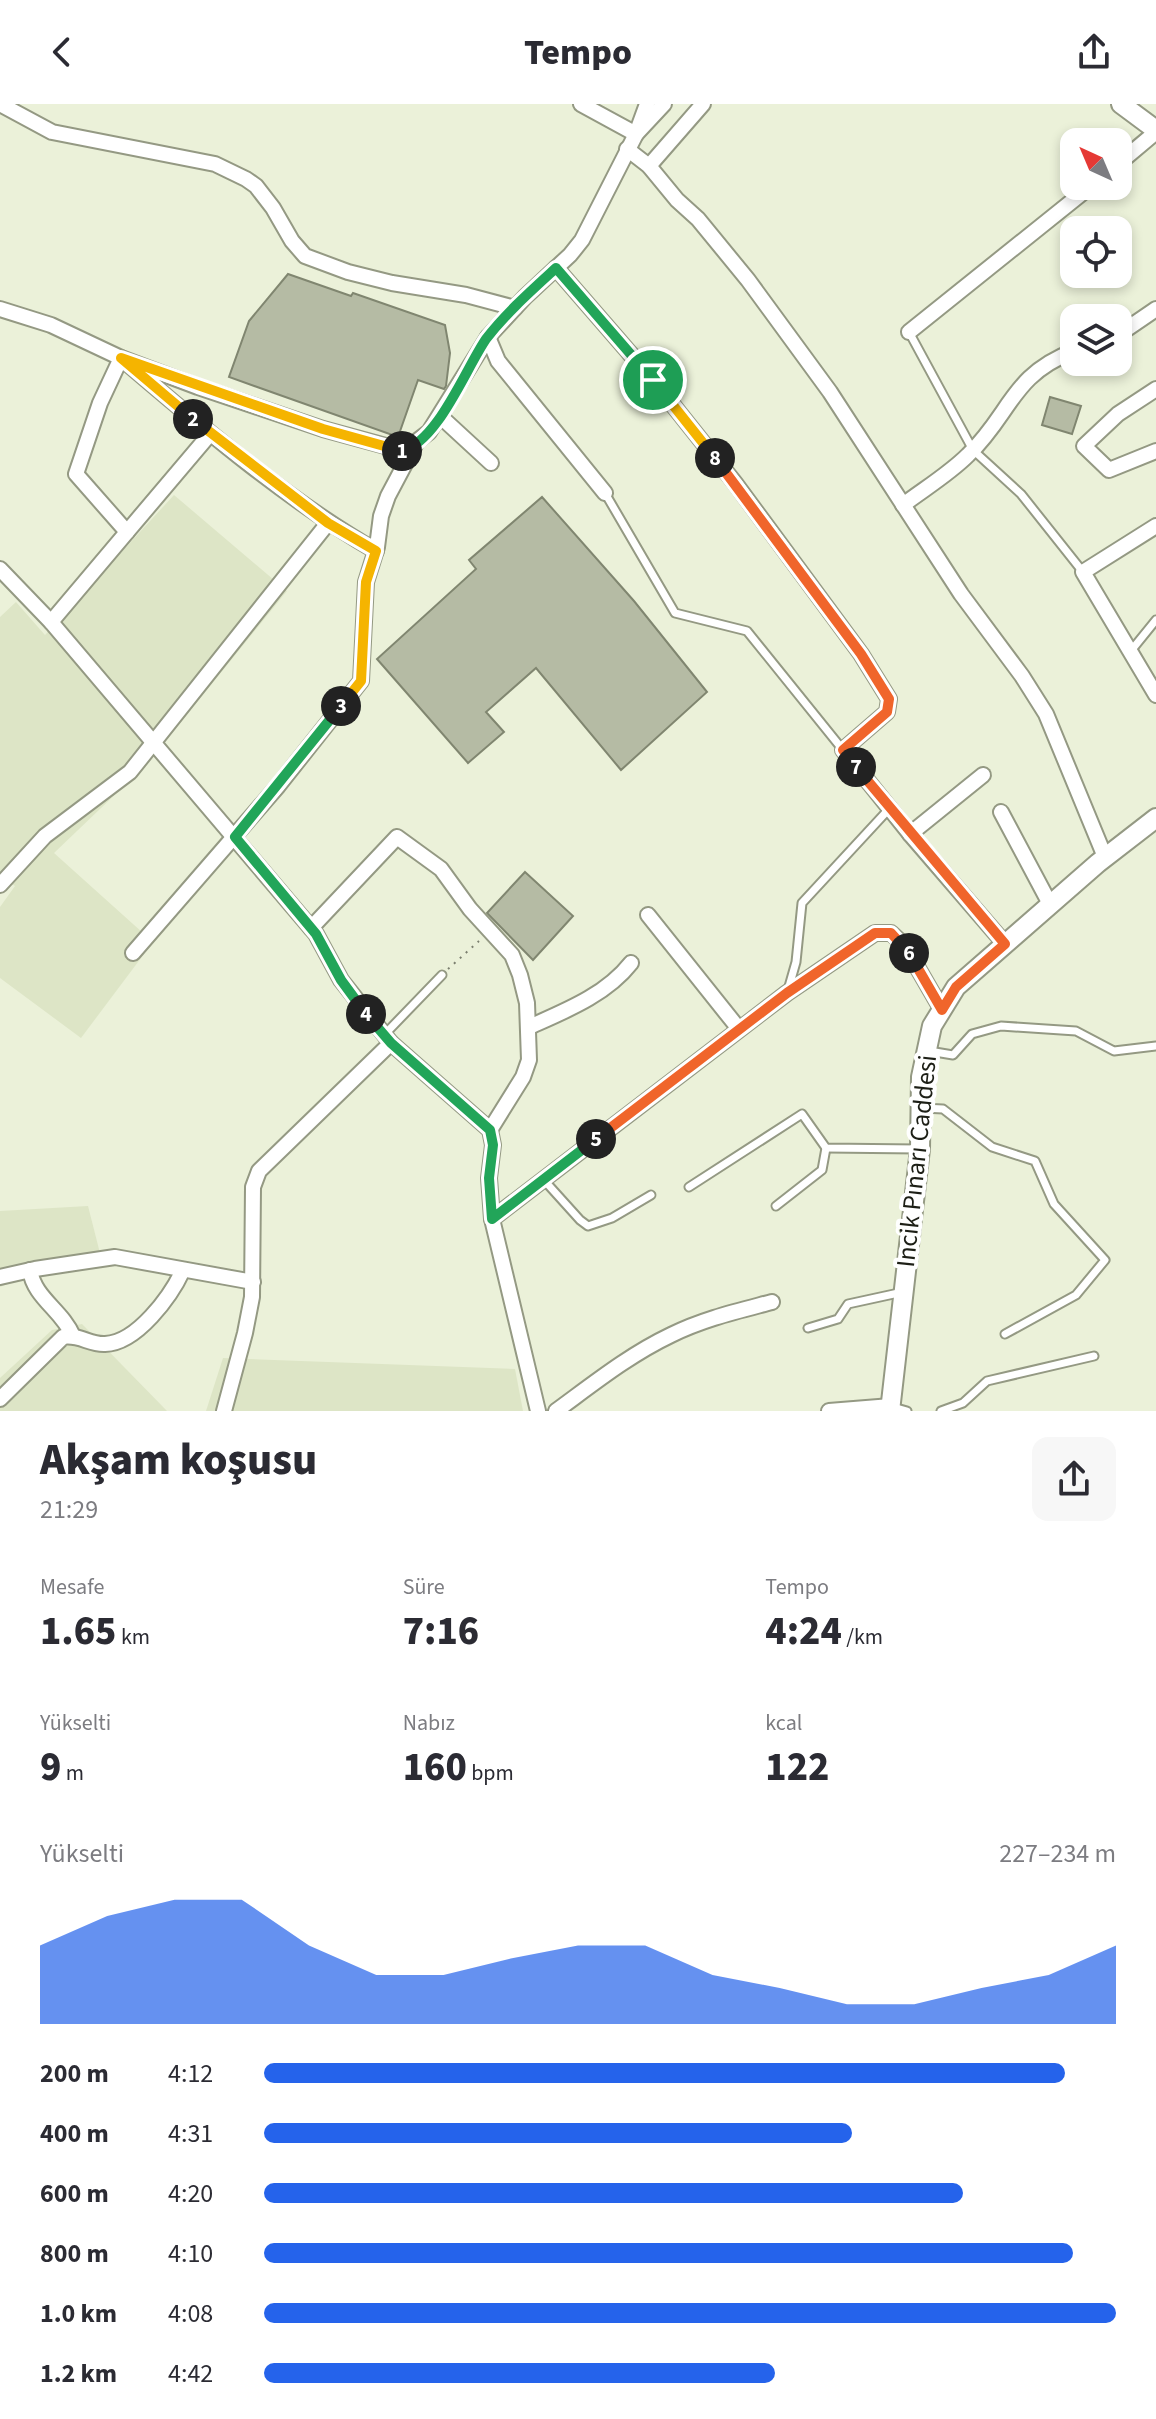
<!DOCTYPE html>
<html lang="tr">
<meta charset="utf-8">
<style>
body{margin:0;font-family:"Source Sans 3",sans-serif;background:#f7f7f7;color:#2b2b33;height:100vh;display:flex;flex-direction:column;font-size:30px;white-space:nowrap}
*{box-sizing:border-box;margin:0}
p{font-size:26px;color:#7c7c81}
.icon{flex:none;width:44px;height:44px;fill:none;stroke:currentColor;stroke-width:2;stroke-linecap:round;stroke-linejoin:round}
.map{position:relative;height:1307px;overflow:hidden}
.drawer{display:flex;flex-direction:column;background:#fff;flex:1}
.drawer>*{flex:none}
.needle{width:52px;rotate:316deg}
.controls{position:absolute;left:1060px;top:24px;display:grid;gap:16px}
.controls a{display:grid;place-items:center;width:72px;height:72px;border-radius:16px;background:#fff;box-shadow:0 4px 12px #0003;font-size:40px}
.pin{position:absolute;display:grid;place-items:center;width:68px;height:68px;color:#fff;margin:-34px;border:4px solid #fff;border-radius:50%;box-shadow:0 2px 8px #0007}
.km{position:absolute;width:40px;height:40px;margin:-20px;border-radius:50%;background:#222;color:#fff;font-size:22px;line-height:40px;text-align:center}
.round{display:grid;place-items:center;flex:none;width:84px;height:84px;border-radius:16px;background:#f7f7f7}
.headline{display:flex;align-items:center;justify-content:space-between;height:136px;padding:0 40px}
h1{font-size:44px;font-weight:800;line-height:60px}
.figures{display:grid;grid-template-columns:repeat(3,1fr);gap:12px;height:136px;padding:8px 40px}
.figures div{display:grid;align-content:center}
.figures b{font-size:40px;font-weight:800}
.figures small{font-size:22px;font-weight:400}
.figures p{font-size:22px}
.chart{height:224px;padding:16px 40px}
.chart p{display:flex;justify-content:space-between}
.chart svg{width:100%;height:144px;margin-top:8px;fill:#2563eb;opacity:.7}
ul{padding:0 40px;list-style:none;font-size:26px}
li{display:grid;grid-template-columns:128px 96px 1fr;align-items:center;height:60px}
li i{height:20px;border-radius:10px;background:#2563eb}
header{display:flex;justify-content:space-between;align-items:center;height:104px;padding:0 40px;background:#fff;font-size:36px;font-weight:800}
.map>svg:first-child{display:block}
</style>
<header><svg class="icon" aria-label="back" viewBox="0 0 24 24"><path d="M15 5l-7 7 7 7"/></svg>Tempo<svg class="icon" aria-label="share" viewBox="0 0 24 24"><path d="M12 15V3M7 8l5-5 5 5M5 13v7h14v-7"/></svg></header>
<div class="map">
<svg width="1156" height="1307" viewBox="0 0 1156 1307">
<rect width="100%" height="100%" fill="#ebf1d9"/>
<g fill="#dde5c6">
<polygon points="174,391 287,487 147,660 54,749 153,838 81,934 0,874 0,803 15,782 0,772 0,513 16,498 45,531"/>
<polygon points="88,1102 103,1161 15,1177 0,1183 0,1107"/>
<polygon points="82,1220 167,1307 0,1307 0,1274 52,1226"/>
<polygon points="223,1254 515,1265 523,1307 206,1307"/>
</g>
<g fill="#b5bba4" stroke="#808670" stroke-width="2">
<polygon points="288,170 351,192 353,189 445,221 450,249 446,282 444,285 418,276 398,333 229,273 249,217"/>
<polygon points="1050,293 1081,302 1072,330 1042,321"/>
<polygon points="542,393 634,497 707,588 621,666 536,564 486,608 504,628 468,659 377,555 476,465 469,456"/>
<polygon points="525,768 573,812 533,856 487,809"/>
</g>
<g fill="none" stroke-linecap="round" stroke-linejoin="round">
<g stroke="#949983" stroke-width="11">
<g id="lane">
<polyline points="909,228 973,346 1021,390 1083,468"/>
<polyline points="605,389 675,509 747,527 843,646"/>
<polyline points="1130,548 1156,516"/>
<polyline points="788,886 796,858 802,799 889,705"/>
<polyline points="385,930 442,871"/>
<polyline points="929,947 953,951 972,930 1001,922 1076,927 1114,947 1156,942"/>
<polyline points="923,1004 943,1005 992,1043 1035,1057 1054,1100 1105,1156 1076,1191 1005,1230"/>
<polyline points="543,1075 580,1116 588,1122 612,1114 651,1091"/>
<polyline points="689,1083 802,1010 826,1044 918,1045"/>
<polyline points="776,1102 822,1066 826,1044"/>
<polyline points="808,1224 838,1215 848,1200 903,1188"/>
<polyline points="893,1303 907,1307"/>
<polyline points="941,1307 963,1299 987,1277 1094,1252"/>
</g>
</g>
<g stroke="#949983" stroke-width="18">
<g id="street">
<polyline points="0,0 52,28 215,60 246,75 256,82 273,104 292,137 305,152 348,168 392,179 466,191 515,204"/>
<polyline points="581,0 636,30 664,0"/>
<polyline points="627,45 649,62 677,96 698,115 748,176 830,288 961,490 1022,572 1046,610 1105,753"/>
<polyline points="1118,60 1156,28"/>
<polyline points="649,62 703,0"/>
<polyline points="556,164 653,276 735,379 861,550 889,595 887,608 843,646 910,730 1005,840"/>
<polyline points="0,205 51,221 121,254 198,283 323,325 404,347 429,328 488,233 525,193 570,151 582,136 636,30 647,0"/>
<polyline points="909,228 1091,82"/>
<polyline points="1118,231 1156,205"/>
<polyline points="488,233 498,257 605,389"/>
<polyline points="1156,285 1118,310 1084,342 1109,366 1156,347"/>
<polyline points="440,312 491,359"/>
<path d="M 903,401 C 924,385 949,370 968,351 C 1011,310 1011,271 1074,247"/>
<polyline points="1156,422 1083,468 1156,591"/>
<polyline points="127,428 210,330"/>
<polyline points="0,465 51,518 316,830 341,876 391,939 490,1026 493,1041 489,1074 492,1115 538,1307"/>
<path d="M 51,518 L 127,428 L 76,370 L 100,299 L 121,254 C 202,323 284,394 376,447"/>
<polyline points="1001,708 1050,800"/>
<polyline points="910,730 983,671"/>
<polyline points="0,781 45,732 130,668 328,419"/>
<polyline points="648,811 739,925"/>
<polyline points="311,824 397,733 441,765 470,805 512,851 520,871 527,899 529,956 523,973 490,1026"/>
<polyline points="133,849 278,682 361,577 366,478 377,443 381,412 388,392 415,341"/>
<path d="M 529,923 C 565,907 606,891 631,859"/>
<polyline points="492,1115 787,889 875,829 891,829 905,842 942,906"/>
<path d="M 30,1166 C 34,1194 62,1206 73,1232"/>
<polyline points="0,1173 35,1165 115,1153 253,1178"/>
<path d="M 0,1295 L 63,1233 C 79,1230 90,1241 105,1240 C 137,1239 171,1192 183,1166"/>
<polyline points="224,1307 245,1229 252,1193 253,1083 259,1067 391,939"/>
<path d="M 556,1307 C 593,1280 629,1251 671,1231 C 703,1215 738,1207 772,1198"/>
<polyline points="829,1307 891,1302"/>
</g>
</g>
<g stroke="#949983" stroke-width="22">
<g id="secondary">
<polyline points="1121,0 1156,26"/>
<polyline points="890,1307 920,1045 921,973 932,922 956,883 1098,759 1156,714"/>
</g>
</g>
<polyline stroke="#7b7f6f" stroke-width="2" stroke-dasharray="2 6" stroke-linecap="butt" points="448,865 479,837"/>
<use href="#lane" stroke="#fff" stroke-width="7"/>
<use href="#street" stroke="#fff" stroke-width="14"/>
<use href="#secondary" stroke="#fff" stroke-width="18"/>
</g>
<g fill="none" stroke-linecap="round" stroke-linejoin="round">
<g stroke="#fff" stroke-width="16">
<path id="split-1" d="M 402,347 C 438,337 465,266 486,235 C 506,209 532,186 556,164 L 653,276"/>
</g>
<g stroke="#fff" stroke-width="16">
<polyline id="split-2" points="193,315 121,254 323,325 402,347"/>
</g>
<g stroke="#fff" stroke-width="16">
<polyline id="split-3" points="193,315 328,419 376,447 366,478 361,577 341,602"/>
</g>
<g stroke="#fff" stroke-width="16">
<polyline id="split-4" points="341,602 235,733 316,830 341,876 366,910"/>
</g>
<g stroke="#fff" stroke-width="16">
<polyline id="split-5" points="366,910 391,939 490,1026 493,1041 489,1074 492,1115 596,1035"/>
</g>
<g stroke="#fff" stroke-width="16">
<polyline id="split-6" points="596,1035 787,889 875,829 891,829 909,849"/>
</g>
<g stroke="#fff" stroke-width="16">
<polyline id="split-7" points="856,663 1005,840 956,883 942,906 909,849"/>
</g>
<g stroke="#fff" stroke-width="16">
<polyline id="split-8" points="715,354 861,550 889,595 887,608 843,646 856,663"/>
</g>
<g stroke="#fff" stroke-width="16">
<polyline id="split-9" points="653,276 715,354"/>
</g>
<use href="#split-1" stroke="#22a559" stroke-width="10"/>
<use href="#split-2" stroke="#f5b400" stroke-width="10"/>
<use href="#split-3" stroke="#f5b400" stroke-width="10"/>
<use href="#split-4" stroke="#22a559" stroke-width="10"/>
<use href="#split-5" stroke="#22a559" stroke-width="10"/>
<use href="#split-6" stroke="#f0652b" stroke-width="10"/>
<use href="#split-7" stroke="#f0652b" stroke-width="10"/>
<use href="#split-8" stroke="#f0652b" stroke-width="10"/>
<use href="#split-9" stroke="#f5b400" stroke-width="10"/>
</g>
<g text-anchor="middle" stroke-width="8" stroke-linejoin="round" paint-order="stroke">
<g font-size="26" fill="#1d1f16" stroke="#fff">
<text transform="translate(916 1057) rotate(-84)" y="9">Incik Pınarı Caddesi</text>
</g>
</g>
</svg>
<div class="controls">
<a><svg class="needle" viewBox="-14 -14 28 28"><path d="M0-13l5 13h-10z" fill="#e53935"/><path d="M0 13l5-13h-10z" fill="#7c7c81"/></svg></a>
<a><svg class="icon" aria-label="locate" viewBox="0 0 24 24"><circle cx="12" cy="12" r="6"/><path d="M12 2v4M12 18v4M2 12h4M18 12h4"/></svg></a>
<a><svg class="icon" aria-label="layers" viewBox="0 0 24 24"><path d="M12 4l9 5-9 5-9-5zM3 14l9 5 9-5"/></svg></a>
</div>
<div class="pin" style="left:653px;top:276px;background:#1e9e55"><svg class="icon" aria-label="arrive" viewBox="0 0 24 24"><path d="M6 21V4h12l-3 4 3 4H6"/></svg></div>
<b class="km" style="left:402px;top:347px">1</b>
<b class="km" style="left:193px;top:315px">2</b>
<b class="km" style="left:341px;top:602px">3</b>
<b class="km" style="left:366px;top:910px">4</b>
<b class="km" style="left:596px;top:1035px">5</b>
<b class="km" style="left:909px;top:849px">6</b>
<b class="km" style="left:856px;top:663px">7</b>
<b class="km" style="left:715px;top:354px">8</b>
</div>
<section class="drawer">
<div class="headline"><div><h1>Akşam koşusu</h1><p>21:29</p></div><a class="round"><svg class="icon" aria-label="share" viewBox="0 0 24 24"><path d="M12 15V3M7 8l5-5 5 5M5 13v7h14v-7"/></svg></a></div>
<div class="figures">
<div><p>Mesafe</p><b>1.65<small> km</small></b></div>
<div><p>Süre</p><b>7:16</b></div>
<div><p>Tempo</p><b>4:24<small> /km</small></b></div>
</div>
<div class="figures">
<div><p>Yükselti</p><b>9<small> m</small></b></div>
<div><p>Nabız</p><b>160<small> bpm</small></b></div>
<div><p>kcal</p><b>122</b></div>
</div>
<div class="chart"><p><span>Yükselti</span>227–234 m</p>
<svg viewBox="0 0 160 44" preserveAspectRatio="none"><path d="M0 44V20L10 11L20 6L30 6L40 20L50 29L60 29L70 24L80 20L90 20L100 29L110 33L120 38L130 38L140 33L150 29L160 20V44z"/></svg>
</div>
<ul>
<li><b>200 m</b>4:12<i style="width:94%"></i></li>
<li><b>400 m</b>4:31<i style="width:69%"></i></li>
<li><b>600 m</b>4:20<i style="width:82%"></i></li>
<li><b>800 m</b>4:10<i style="width:95%"></i></li>
<li><b>1.0 km</b>4:08<i style="width:100%"></i></li>
<li><b>1.2 km</b>4:42<i style="width:60%"></i></li>
</ul>
</section>
